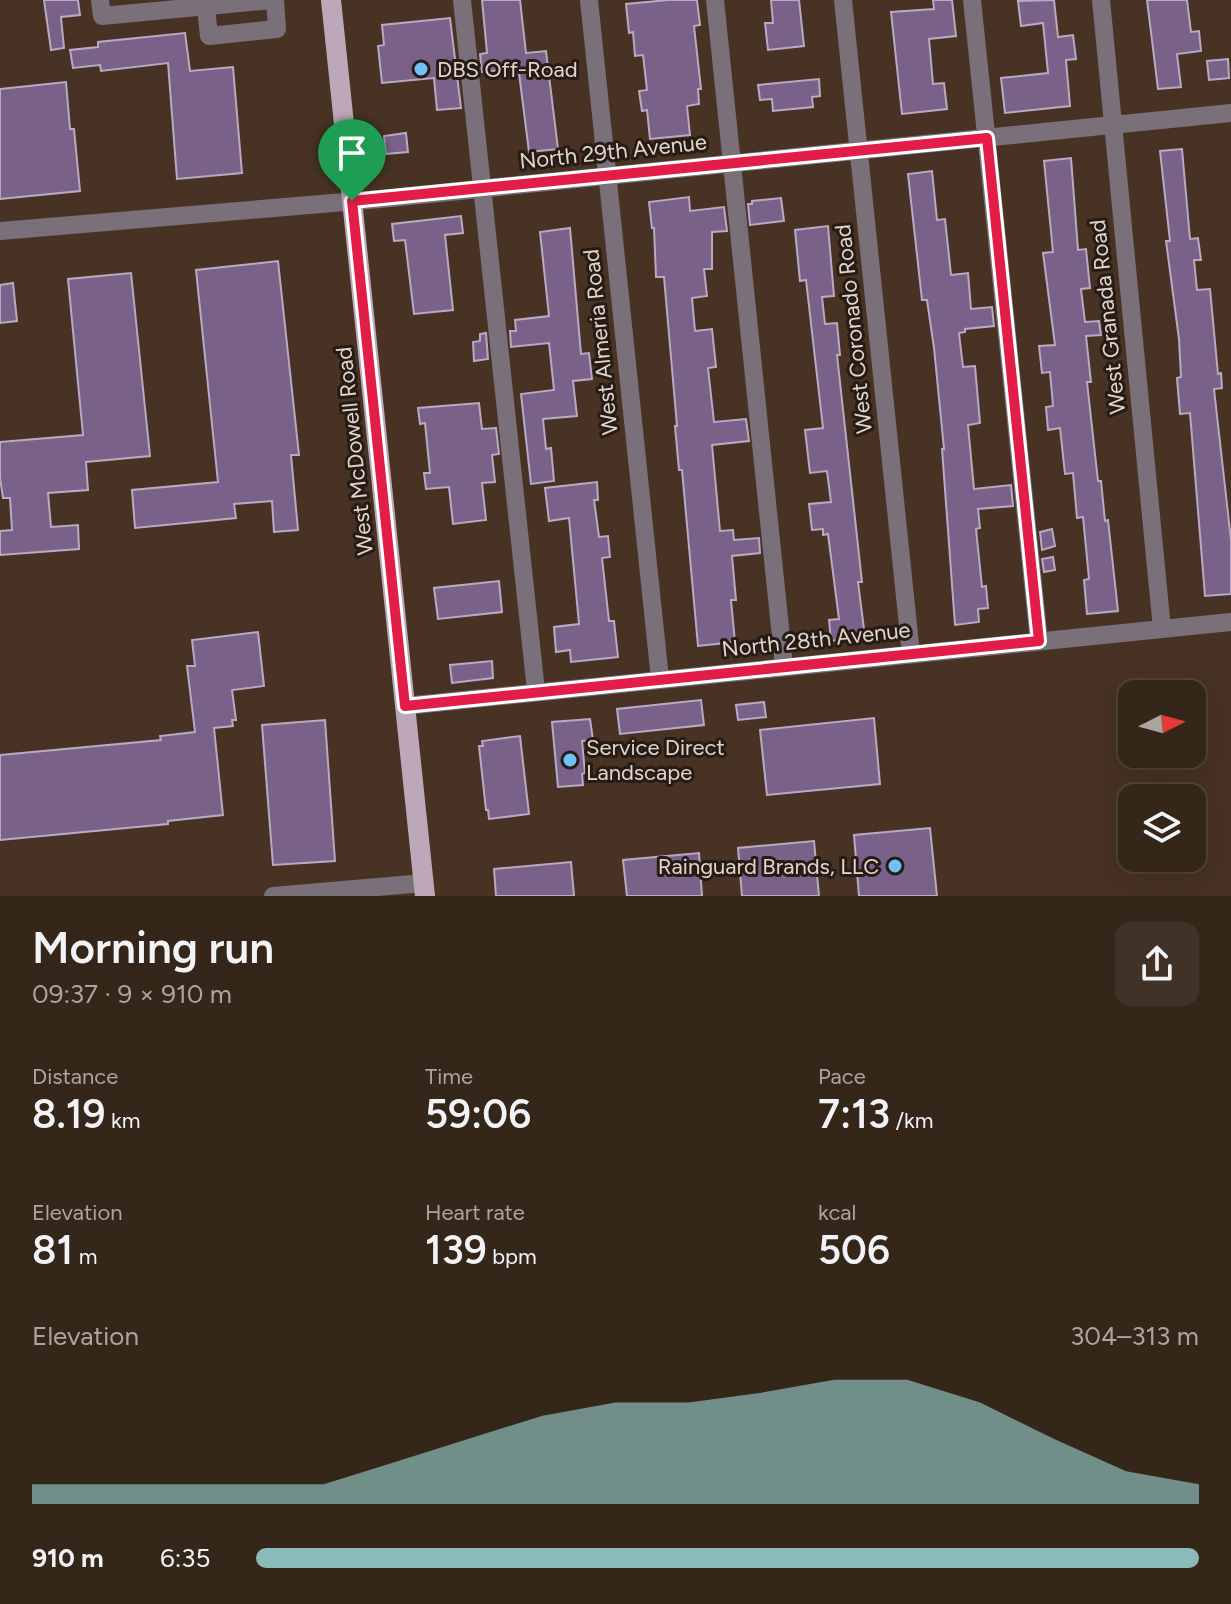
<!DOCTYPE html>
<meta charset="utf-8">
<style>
body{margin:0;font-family:Figtree,sans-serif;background:#403227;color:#f1f3f6;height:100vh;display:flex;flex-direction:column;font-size:30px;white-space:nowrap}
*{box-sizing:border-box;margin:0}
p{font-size:26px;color:#aaa5a2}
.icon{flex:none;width:44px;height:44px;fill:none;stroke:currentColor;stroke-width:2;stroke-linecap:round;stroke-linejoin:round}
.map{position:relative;height:896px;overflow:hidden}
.details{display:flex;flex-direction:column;background:#35261a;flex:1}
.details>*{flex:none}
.needle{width:52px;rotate:84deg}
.controls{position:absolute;left:1118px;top:680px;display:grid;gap:16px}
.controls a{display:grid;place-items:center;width:88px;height:88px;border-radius:16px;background:#35261a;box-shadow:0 8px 32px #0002,0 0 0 2px #4f4339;font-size:40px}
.pin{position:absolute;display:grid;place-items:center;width:68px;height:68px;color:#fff;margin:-82px -34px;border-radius:50% 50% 50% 0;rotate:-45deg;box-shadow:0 0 8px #0007}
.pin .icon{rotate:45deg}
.round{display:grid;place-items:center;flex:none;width:84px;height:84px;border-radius:16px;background:#403227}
.headline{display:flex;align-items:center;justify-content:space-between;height:136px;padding:0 32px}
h1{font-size:44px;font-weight:600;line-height:60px}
.stats{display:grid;grid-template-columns:repeat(3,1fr);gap:12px;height:136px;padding:8px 32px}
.stats div{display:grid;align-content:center}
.stats b{font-size:40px;font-weight:600}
.stats small{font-size:22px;font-weight:400}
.stats p{font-size:22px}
.chart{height:224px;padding:16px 32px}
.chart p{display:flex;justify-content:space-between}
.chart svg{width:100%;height:144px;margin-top:8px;fill:#8bbbb9;opacity:.7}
ul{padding:0 32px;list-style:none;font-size:26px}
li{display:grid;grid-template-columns:128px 96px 1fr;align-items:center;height:60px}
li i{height:20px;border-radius:10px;background:#8bbbb9}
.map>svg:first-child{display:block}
</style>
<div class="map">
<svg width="1231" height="896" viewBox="0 0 1231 896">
<rect width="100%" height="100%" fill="#473223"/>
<g fill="#7a618a" stroke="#b8aac3" stroke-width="2">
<polygon points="44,0 78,0 80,15 61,17 64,48 51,50"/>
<polygon points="482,0 520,0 526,53 546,51 558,149 529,152 519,73 514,73 513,69 482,72 480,54 487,53"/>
<polygon points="668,0 697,0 700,25 694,26 701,89 698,89 699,104 687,106 690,135 650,139 647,110 642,111 639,91 647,90 643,55 635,56 633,32 629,33 626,4"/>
<polygon points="771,0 799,0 804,46 768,50 765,23 773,23"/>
<polygon points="933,0 952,0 956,36 929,39 933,84 944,83 947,109 902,114 891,12 934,9"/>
<polygon points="1054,0 1058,37 1073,35 1076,59 1066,60 1070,106 1005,113 1001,78 1048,73 1043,23 1021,26 1018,1"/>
<polygon points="1147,0 1187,0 1191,32 1199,31 1201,51 1177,54 1181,87 1158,89"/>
<polygon points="450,18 461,108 437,110 434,78 382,83 378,46 384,45 382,25"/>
<polygon points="185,33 190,71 233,67 242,173 177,179 168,63 101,71 100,65 73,68 70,50 98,47 98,42"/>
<polygon points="1228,59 1229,78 1209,80 1207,61"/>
<polygon points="819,79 820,96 812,97 813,107 773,111 772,99 760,100 758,85"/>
<polygon points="66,82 70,129 74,129 80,191 0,199 0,89"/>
<polygon points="406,133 408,152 386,154 384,136"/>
<polygon points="1182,149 1190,239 1198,238 1201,260 1194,260 1197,290 1210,289 1218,374 1221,373 1222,388 1214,389 1231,540 1231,594 1205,596 1190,413 1180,414 1177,378 1181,377 1179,339 1166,241 1170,241 1160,151"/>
<polygon points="1071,158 1078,250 1086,249 1090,288 1081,289 1085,322 1099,321 1101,335 1086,336 1091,382 1087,382 1098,481 1101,481 1105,521 1108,520 1118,611 1087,614 1084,580 1089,579 1083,517 1077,518 1073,473 1065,474 1060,428 1048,430 1046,407 1053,406 1050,372 1042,373 1039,346 1055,345 1043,253 1053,252 1044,161"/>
<polygon points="932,171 937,220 945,219 951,275 968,273 971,309 992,307 994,326 965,329 965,332 959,333 963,367 975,366 977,389 980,423 968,425 974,489 1011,485 1013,506 978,509 980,528 976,529 982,587 986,586 988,608 978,609 979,622 955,625 942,449 944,449 934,348 927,300 922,300 908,174"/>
<polygon points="689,197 690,211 724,207 727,231 712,232 712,269 704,269 707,296 692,298 695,331 712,329 716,367 708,368 714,422 746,419 749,441 712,445 720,531 733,530 734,540 759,538 760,553 732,556 736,600 731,600 735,642 698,646 682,470 679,470 675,426 677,426 664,277 656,277 654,228 652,228 649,202"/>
<polygon points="781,198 784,221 750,225 748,204 752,204 752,201"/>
<polygon points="461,216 463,233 445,235 453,310 414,314 405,240 394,241 392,224"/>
<polygon points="828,226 834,296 822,297 825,324 837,323 840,355 837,355 862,582 858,582 865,637 831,641 829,620 839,619 828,534 823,535 823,529 812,530 809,504 831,502 827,471 810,473 805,430 823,428 806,280 800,281 795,230"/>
<polygon points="570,228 581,354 589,353 592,379 573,381 577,416 543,419 546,449 551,448 554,481 531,484 521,394 554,390 549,343 511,347 510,331 516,331 515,320 549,316 540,232"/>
<polygon points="278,261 299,455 291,455 298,530 274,532 272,501 234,504 236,518 135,528 132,490 218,482 196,270"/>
<polygon points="131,273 150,456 86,462 88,490 48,493 51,527 78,525 79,549 0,555 0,531 12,530 10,498 3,498 0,478 0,442 83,435 68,279"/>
<polygon points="13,283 17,321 0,323 0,285"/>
<polygon points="486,333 488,359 474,361 473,342 480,341 480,334"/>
<polygon points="479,403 482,429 496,428 499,454 492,455 495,482 482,483 486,520 453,524 449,487 426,489 424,473 430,473 425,423 420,424 418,408"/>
<polygon points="597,482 598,500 594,500 599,537 608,536 610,557 602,558 609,621 614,621 618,657 571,662 570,650 556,652 554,627 579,624 569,518 549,521 545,488"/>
<polygon points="1052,529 1055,546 1042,550 1040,532"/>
<polygon points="1053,557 1055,570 1044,572 1042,559"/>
<polygon points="499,581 502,612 438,619 434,588"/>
<polygon points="258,632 264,686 232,690 236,720 232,720 233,726 214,728 223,815 168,821 168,824 0,840 0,755 161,740 160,736 195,732 187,666 195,666 192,640"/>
<polygon points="492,661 493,678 452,683 450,665"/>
<polygon points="701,700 704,725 620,734 617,709"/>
<polygon points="764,702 766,717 738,720 736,705"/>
<polygon points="874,718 880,784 767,795 760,730"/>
<polygon points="590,719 593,740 582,741 585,773 582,774 583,785 558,787 552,722"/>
<polygon points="325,720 335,861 273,865 262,725"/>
<polygon points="520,736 529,814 489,819 488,810 486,810 479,746 483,746 482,741"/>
<polygon points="930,828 937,896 859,896 854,835"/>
<polygon points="814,841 819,896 742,896 738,848"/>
<polygon points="699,853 702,896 627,896 623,860"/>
<polygon points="571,862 574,896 496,896 494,869"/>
</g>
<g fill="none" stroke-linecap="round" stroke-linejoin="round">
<g stroke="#7a7079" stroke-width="18">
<polyline points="100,0 102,16 272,0"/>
<polyline points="462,0 536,691"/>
<polyline points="589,0 660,679"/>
<polyline points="715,0 784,666"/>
<polyline points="843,0 911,654"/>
<polyline points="972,0 1039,641"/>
<polyline points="1101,0 1162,629"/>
<polyline points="206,7 209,36 277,29 275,0"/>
<polyline points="0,231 380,199 1231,113"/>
<polyline points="405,706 1231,622"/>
<polyline points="273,896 424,883"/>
</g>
<polyline stroke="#bca8b9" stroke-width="20" points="331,0 425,896"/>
</g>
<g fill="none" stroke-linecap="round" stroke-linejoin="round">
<g stroke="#fff" stroke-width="16">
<polygon id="route" points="987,138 1039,641 405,706 352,201"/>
</g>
<use href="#route" stroke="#e11d48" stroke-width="10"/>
</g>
<g fill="#70c1f4" stroke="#261c15" stroke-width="3">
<circle cx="421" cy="69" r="8"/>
<circle cx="570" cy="760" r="8"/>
<circle cx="895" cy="866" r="8"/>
</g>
<g text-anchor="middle" stroke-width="6" stroke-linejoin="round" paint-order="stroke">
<g font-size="22" fill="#e2d5cb" stroke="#261c15" text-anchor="start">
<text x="437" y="77">DBS Off-Road</text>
<text x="586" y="755">Service Direct<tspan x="586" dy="25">Landscape</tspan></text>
<text x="879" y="874" text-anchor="end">Rainguard Brands, LLC</text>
</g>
<g font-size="22" fill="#e2d5cb" stroke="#261c15">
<text transform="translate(613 151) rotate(-6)" y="8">North 29th Avenue</text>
<text transform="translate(1107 317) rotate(-96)" y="8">West Granada Road</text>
<text transform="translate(853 329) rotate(-96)" y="8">West Coronado Road</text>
<text transform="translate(600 342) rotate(-96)" y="8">West Almeria Road</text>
<text transform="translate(354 451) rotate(-96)" y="8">West McDowell Road</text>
<text transform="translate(816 639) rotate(-6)" y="8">North 28th Avenue</text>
</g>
</g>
</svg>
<div class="controls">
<a><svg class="needle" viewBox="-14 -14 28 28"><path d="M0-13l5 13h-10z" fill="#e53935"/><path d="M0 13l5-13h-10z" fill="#aaa5a2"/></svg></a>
<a><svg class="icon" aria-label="layers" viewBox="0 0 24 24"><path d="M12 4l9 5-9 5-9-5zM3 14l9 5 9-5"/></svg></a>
</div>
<div class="pin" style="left:352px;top:201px;background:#1e9e55"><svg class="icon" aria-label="arrive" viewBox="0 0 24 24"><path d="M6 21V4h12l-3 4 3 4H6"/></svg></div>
</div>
<section class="details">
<div class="headline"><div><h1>Morning run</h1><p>09:37 · 9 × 910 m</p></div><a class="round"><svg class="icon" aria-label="share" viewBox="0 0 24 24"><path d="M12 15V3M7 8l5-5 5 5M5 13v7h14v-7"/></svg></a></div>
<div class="stats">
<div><p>Distance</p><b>8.19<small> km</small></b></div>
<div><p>Time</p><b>59:06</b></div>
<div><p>Pace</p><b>7:13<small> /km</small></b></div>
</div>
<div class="stats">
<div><p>Elevation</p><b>81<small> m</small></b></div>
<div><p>Heart rate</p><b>139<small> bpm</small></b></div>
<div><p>kcal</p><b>506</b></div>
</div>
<div class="chart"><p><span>Elevation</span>304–313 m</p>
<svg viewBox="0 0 160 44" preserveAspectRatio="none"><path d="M0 44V38L10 38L20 38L30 38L40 38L50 31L60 24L70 17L80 13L90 13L100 10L110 6L120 6L130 13L140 24L150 34L160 38V44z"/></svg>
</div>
<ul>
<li><b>910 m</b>6:35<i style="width:100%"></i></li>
</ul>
</section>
